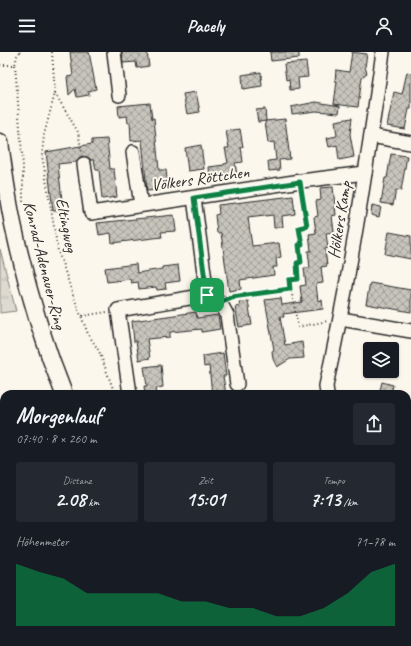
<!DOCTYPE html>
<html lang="de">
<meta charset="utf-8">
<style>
body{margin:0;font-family:Caveat,sans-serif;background:#242831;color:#f1f3f6;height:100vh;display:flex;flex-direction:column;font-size:15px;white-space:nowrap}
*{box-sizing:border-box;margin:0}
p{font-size:13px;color:#9ea1a6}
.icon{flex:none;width:22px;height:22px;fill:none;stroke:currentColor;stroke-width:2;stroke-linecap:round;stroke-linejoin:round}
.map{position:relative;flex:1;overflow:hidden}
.drawer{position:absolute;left:0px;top:338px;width:411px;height:256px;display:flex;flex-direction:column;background:#171b24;border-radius:12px 12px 0 0;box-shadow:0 1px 3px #0004}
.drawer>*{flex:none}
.tools{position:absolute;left:363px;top:290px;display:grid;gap:8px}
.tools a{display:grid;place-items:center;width:36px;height:36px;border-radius:4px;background:#171b24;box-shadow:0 1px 3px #0004;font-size:20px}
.pin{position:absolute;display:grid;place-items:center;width:34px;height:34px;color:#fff;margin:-17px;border-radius:8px;box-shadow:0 2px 6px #0006}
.round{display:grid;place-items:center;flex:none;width:42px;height:42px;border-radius:4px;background:#242831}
.head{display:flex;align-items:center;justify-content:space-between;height:68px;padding:0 16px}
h1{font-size:22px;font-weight:600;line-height:30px}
.stats{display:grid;grid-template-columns:repeat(3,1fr);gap:6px;height:68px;padding:4px 16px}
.stats div{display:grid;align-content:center;border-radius:4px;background:#242831;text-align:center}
.stats b{font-size:20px;font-weight:600}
.stats small{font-size:11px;font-weight:400}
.stats p{font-size:11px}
.chart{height:112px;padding:8px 16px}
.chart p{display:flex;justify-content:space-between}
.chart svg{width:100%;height:72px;margin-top:4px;fill:#0b8043;opacity:.7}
header{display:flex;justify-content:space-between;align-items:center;height:52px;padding:0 16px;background:#171b24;font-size:18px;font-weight:600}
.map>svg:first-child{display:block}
</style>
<header><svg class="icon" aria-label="menu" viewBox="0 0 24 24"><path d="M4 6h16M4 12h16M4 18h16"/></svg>Pacely<svg class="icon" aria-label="person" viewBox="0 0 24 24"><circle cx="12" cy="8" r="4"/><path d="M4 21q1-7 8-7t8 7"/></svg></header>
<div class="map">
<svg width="411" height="594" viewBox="0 0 411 594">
<defs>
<pattern id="grass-tufts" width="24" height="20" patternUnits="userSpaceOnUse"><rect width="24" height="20" fill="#dddad0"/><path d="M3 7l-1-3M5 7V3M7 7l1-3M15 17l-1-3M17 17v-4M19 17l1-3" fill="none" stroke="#bebbb3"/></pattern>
<pattern id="building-cross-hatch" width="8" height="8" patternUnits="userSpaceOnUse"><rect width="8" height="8" fill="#c7c4bc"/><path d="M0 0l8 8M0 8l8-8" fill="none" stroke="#a29f99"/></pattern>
</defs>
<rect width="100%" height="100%" fill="#fbf7ec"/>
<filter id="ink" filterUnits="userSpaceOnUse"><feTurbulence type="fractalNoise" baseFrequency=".025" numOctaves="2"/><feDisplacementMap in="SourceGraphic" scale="8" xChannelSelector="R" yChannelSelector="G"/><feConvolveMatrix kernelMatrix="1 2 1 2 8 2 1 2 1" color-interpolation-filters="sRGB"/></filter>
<g filter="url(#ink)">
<polygon fill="url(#grass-tufts)" stroke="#84827e" points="0,197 16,259 0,261"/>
<g fill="url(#building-cross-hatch)" stroke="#2b2b2b">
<polygon points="70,0 89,0 96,37 89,39 89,43 77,45 75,37 69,43 67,25 73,24"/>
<polygon points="122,0 147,0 149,14 137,16 136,10 123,11"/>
<polygon points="270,0 299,0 299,6 271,9"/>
<polygon points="352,0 367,2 365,15 367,21 362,25 358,55 334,52 337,29 335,29 336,18 349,20"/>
<polygon points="306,10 308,25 298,26 299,37 290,38 289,27 286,28 284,12"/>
<polygon points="261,20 262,34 243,37 242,23"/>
<polygon points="407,20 411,21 411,57 409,57 405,77 387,74 394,40 402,42"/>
<polygon points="196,40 200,60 187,62 183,42"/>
<polygon points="316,50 340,54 339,61 316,59 292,62 291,55"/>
<polygon points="150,51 152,67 154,66 159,118 166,118 168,137 147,139 142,88 131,89 130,70 128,71 127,64 119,65 118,54"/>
<polygon points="265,57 266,69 258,70 256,58"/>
<polygon points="352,66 350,82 354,105 339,108 337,93 329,95 327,86 337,84 335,69"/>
<polygon points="285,67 290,107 279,108 280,118 269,119 268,109 276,108 274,90 268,91 265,69"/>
<polygon points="240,77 243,95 241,95 243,110 235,111 237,123 210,127 209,115 224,113 224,112 228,111 225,96 229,96 226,79"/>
<polygon points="107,87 110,117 114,117 117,145 102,147 99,118 96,118 94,108 91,108 87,105 82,104 79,106 76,110 58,112 63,158 53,159 46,100 92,92 92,88"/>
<polygon points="201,93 204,117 188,119 185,96"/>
<polygon points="391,102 407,104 401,139 396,138 393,153 381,151 385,126 387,126"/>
<polygon points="333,135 336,163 332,164 334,180 326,181 328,196 325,197 327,214 321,215 323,231 316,232 318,249 322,248 323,257 283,262 284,265 280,265 285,293 302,290 304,306 290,307 277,315 273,307 272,299 274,298 265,248 281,246 282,253 302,250 300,234 306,233 304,216 310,216 308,199 311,199 309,182 316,181 314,165 318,164 316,149 321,148 320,136"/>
<polygon points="293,144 295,162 282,164 283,175 274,176 273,163 248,166 252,194 279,191 281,205 276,206 277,215 273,215 274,223 240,228 241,237 229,239 221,181 217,181 215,163 219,162 218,153"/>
<polygon points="372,153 381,155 379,165 371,163"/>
<polygon points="174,163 176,179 161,180 162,185 112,191 111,181 99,183 97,171"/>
<polygon points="389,180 411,184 411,207 385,202"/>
<polygon points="136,212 137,221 162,217 162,215 178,213 180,229 165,231 166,237 157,238 156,235 139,237 138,230 131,231 130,227 107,230 105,216"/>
<polygon points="370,231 411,238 411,260 366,252"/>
<polygon points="248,249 252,273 239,275 235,255 240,254 239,250"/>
<polygon points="196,260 197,266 218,263 220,277 202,280 202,277 170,280 170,285 147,287 150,306 139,308 136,289 134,290 132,269"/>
<polygon points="223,301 226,324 223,324 226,342 212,342 209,314 204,315 203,304"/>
<polygon points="161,313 163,335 156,336 157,342 145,342 144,334 147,334 144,315"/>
<polygon points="382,330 393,333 391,342 379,342"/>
</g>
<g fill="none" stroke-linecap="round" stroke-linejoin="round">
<g stroke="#2b2b2b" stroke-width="16">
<g id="minor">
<polyline points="114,0 119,43"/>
<polyline points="371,84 411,91"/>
<polyline points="133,100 141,153"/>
<polyline points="84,112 91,161 301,129 365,121"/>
<polyline points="194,146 207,243"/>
<polyline points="341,267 411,279"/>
<polyline points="130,342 118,258 207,243 220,250 227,263 237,332"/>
<path d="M 327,342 L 326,334 C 350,224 367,112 383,0"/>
<polyline points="407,452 411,452"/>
<polyline points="331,590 348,594"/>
</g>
</g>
<g stroke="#2b2b2b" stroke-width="19">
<g id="major">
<path d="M 0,90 C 4,121 8,151 15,181 C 27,236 43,290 64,342"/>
<polyline points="192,590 195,594"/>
</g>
</g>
<g stroke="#2b2b2b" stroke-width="2" stroke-dasharray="1 3" stroke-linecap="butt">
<polyline points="52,0 55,41 44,83 42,103 58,199 73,243 88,282 99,299 115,342"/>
<polyline points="0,13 15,13 17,4 20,0"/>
<polyline points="15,13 23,114 23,150"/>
<polyline points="55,41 78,80 82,101"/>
<polyline points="291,237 289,228 298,227 297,211 301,210 299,193 302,193 299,176 307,174 302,141"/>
<polyline points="230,246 291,237 298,275 328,269"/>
<polyline points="82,264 107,260"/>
</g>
<use href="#minor" stroke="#fbf7ec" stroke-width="13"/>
<use href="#major" stroke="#fbf7ec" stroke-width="16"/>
</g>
</g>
<g fill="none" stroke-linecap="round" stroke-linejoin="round" filter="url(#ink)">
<g stroke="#fff" stroke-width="8">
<polygon id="route" points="300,130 307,174 299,176 302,193 299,193 301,210 297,211 298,227 289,228 290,237 232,245 220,250 207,243 194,146"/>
</g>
<use href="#route" stroke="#0b8043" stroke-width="5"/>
</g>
<g text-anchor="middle" stroke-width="4" stroke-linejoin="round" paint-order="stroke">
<g font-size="17" fill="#2b2b2b" stroke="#fbf7ec">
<text transform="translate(200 126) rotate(-8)" y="6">Völkers Röttchen</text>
<text transform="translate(339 168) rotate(-81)" y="6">Hölkers Kamp</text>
<text transform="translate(67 173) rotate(79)" y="6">Eltingweg</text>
<text transform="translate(45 213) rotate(76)" y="6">Konrad-Adenauer-Ring</text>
</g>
</g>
</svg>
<div class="tools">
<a><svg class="icon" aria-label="layers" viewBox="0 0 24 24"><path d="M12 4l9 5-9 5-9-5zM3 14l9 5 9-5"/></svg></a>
</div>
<div class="pin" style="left:207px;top:243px;background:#1e9e55"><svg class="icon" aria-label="arrive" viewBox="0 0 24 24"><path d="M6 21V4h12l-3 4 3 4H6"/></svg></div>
<section class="drawer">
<div class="head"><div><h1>Morgenlauf</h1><p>07:40 · 8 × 260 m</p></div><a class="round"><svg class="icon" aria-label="share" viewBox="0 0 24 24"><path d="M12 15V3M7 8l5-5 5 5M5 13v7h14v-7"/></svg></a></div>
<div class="stats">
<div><p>Distanz</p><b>2.08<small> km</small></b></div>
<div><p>Zeit</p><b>15:01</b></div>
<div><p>Tempo</p><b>7:13<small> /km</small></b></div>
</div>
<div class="chart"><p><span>Höhenmeter</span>71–78 m</p>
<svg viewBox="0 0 160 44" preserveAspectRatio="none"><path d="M0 44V6L10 11L20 15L30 24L40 24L50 24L60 24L70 29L80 29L90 33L100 33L110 38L120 38L130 33L140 24L150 11L160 6V44z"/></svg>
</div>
</section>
</div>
